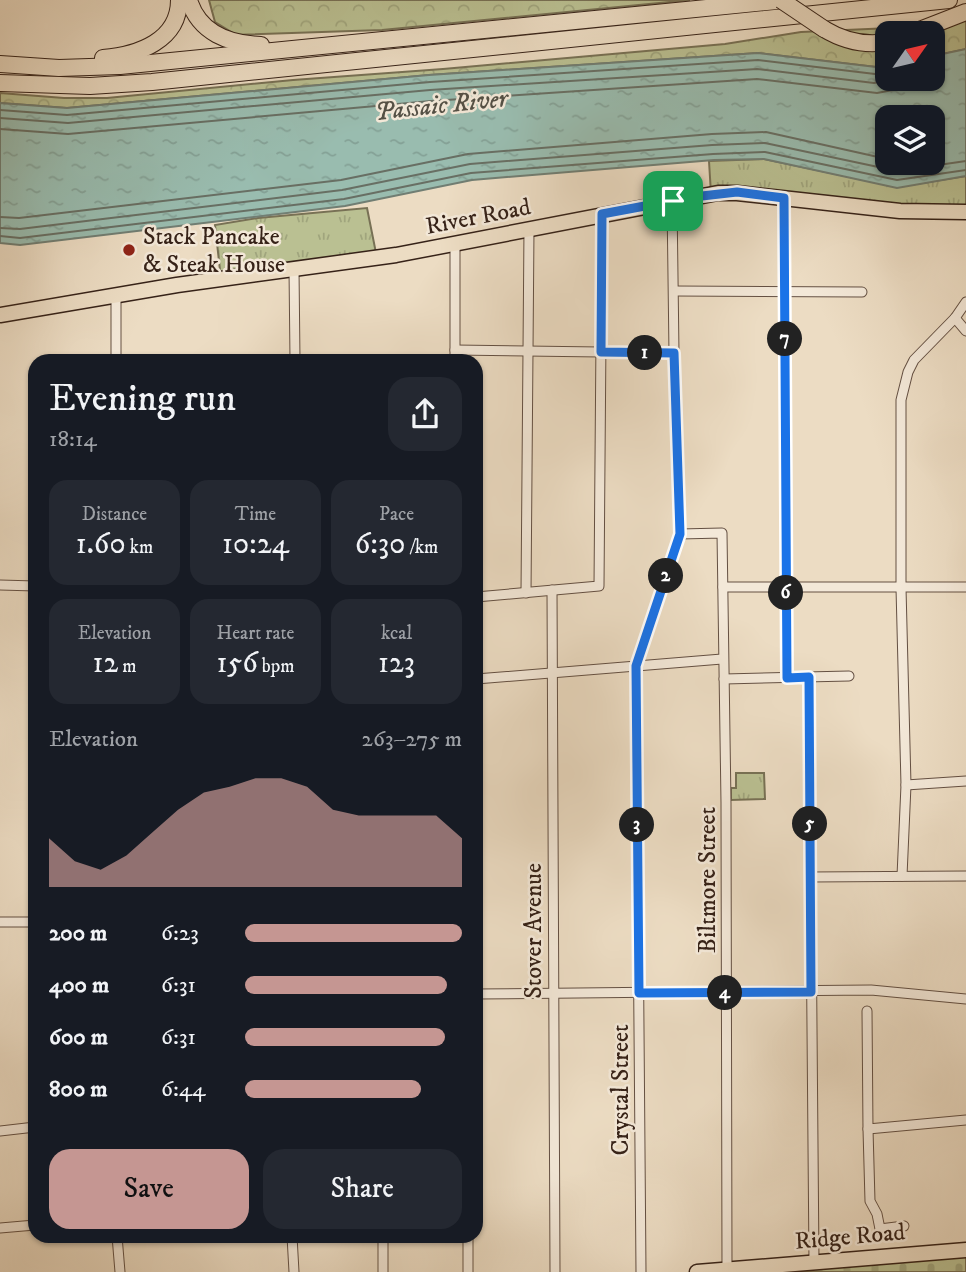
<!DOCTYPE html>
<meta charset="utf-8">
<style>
body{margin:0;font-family:"IM FELL DW Pica",serif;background:#242831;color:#f1f3f6;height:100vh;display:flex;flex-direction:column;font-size:26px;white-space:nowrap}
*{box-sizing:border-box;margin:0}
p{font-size:23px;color:#9ea1a6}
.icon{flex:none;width:38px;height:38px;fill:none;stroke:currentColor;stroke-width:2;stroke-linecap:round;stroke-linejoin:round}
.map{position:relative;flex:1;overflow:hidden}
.sheet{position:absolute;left:28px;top:354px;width:455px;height:889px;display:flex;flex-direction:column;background:#171b24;border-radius:21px;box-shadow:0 2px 5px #0004}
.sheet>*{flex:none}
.needle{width:46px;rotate:56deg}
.tools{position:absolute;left:875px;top:21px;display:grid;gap:14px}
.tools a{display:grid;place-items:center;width:70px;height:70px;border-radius:14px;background:#171b24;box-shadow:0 2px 5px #0004;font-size:35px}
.pin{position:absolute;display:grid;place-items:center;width:60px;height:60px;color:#fff;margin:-30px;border-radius:14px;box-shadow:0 4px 10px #0006}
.km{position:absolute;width:35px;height:35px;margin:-18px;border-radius:50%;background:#222;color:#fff;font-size:19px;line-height:35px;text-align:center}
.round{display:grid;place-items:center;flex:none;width:74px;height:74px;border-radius:21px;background:#242831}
.head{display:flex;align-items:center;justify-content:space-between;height:119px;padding:0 21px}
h1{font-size:38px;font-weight:600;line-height:52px}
.figures{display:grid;grid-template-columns:repeat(3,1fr);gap:10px;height:119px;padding:7px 21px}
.figures div{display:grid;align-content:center;border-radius:18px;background:#242831;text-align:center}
.figures b{font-size:30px;font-weight:600}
.figures small{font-size:19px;font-weight:400}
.figures p{font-size:19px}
.chart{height:196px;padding:14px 21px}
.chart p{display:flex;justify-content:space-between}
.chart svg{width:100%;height:126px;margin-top:7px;fill:#c59692;opacity:.7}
.cta{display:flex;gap:14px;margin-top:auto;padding:14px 21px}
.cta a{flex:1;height:80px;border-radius:21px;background:#c59692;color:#111;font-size:28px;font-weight:600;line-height:80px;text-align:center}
.cta a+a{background:#242831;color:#f1f3f6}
ul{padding:0 21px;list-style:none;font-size:23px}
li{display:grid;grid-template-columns:112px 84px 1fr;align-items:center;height:52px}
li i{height:18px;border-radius:9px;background:#c59692}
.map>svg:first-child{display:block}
</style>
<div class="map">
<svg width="966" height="1272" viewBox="0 0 966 1272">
<defs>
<pattern id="forest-crowns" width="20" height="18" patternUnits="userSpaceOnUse" patternTransform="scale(1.75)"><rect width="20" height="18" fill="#bac092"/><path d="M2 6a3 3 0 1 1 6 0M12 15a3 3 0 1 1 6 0" fill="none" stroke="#a0a57d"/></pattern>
<pattern id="cemetery-stones" width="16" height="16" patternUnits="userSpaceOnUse" patternTransform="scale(1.75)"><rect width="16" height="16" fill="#bac092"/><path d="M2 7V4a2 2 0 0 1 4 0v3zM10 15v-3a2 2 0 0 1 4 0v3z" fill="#a0a57d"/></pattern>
<pattern id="park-tufts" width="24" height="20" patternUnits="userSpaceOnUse" patternTransform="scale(1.75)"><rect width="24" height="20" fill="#bac092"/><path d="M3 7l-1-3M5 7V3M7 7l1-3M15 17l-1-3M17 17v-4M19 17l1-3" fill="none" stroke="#a0a57d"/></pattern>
<pattern id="water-ripples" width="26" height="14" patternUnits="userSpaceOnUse" patternTransform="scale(1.75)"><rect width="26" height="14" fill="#99bcaf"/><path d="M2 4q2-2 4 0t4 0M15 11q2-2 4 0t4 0" fill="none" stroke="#84a196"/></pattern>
</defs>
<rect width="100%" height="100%" fill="#ecdcc3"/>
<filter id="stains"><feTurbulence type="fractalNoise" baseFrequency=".00286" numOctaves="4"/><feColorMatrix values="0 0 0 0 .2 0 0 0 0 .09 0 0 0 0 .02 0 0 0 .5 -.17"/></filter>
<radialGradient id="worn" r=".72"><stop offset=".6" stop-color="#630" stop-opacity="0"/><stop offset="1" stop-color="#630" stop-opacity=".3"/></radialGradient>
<g fill="url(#forest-crowns)" stroke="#787155" stroke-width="2">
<polygon points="209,0 690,0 382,30 232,35 233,33 215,22"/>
<polygon points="966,19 966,49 933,56 933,33 887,33 887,65 876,67 758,53 429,75 67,108 0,103 0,93 64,98 107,98 293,80 443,69 725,44 801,32 913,27"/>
</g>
<polygon fill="url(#cemetery-stones)" stroke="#787155" stroke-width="2" points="966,1250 966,1272 697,1272"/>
<g fill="url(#park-tufts)" stroke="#787155" stroke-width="2">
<polygon points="764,159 897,187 966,176 966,212 711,194 709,161"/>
<polygon points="367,208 377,258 221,279 215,225 258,218"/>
<polygon points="736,773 764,773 765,799 731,800 731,788 736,788"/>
</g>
<path fill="url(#water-ripples)" stroke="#717e73" stroke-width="2" fill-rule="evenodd" d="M 966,49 L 966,176 L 897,188 L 764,159 L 714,160 L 472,180 L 345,206 L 20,245 L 0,243 L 0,103 L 67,108 L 429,75 L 758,53 L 876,67 L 887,65 L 887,79 L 933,79 L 933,56 ZM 933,117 L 933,163 L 887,163 L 887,117 Z"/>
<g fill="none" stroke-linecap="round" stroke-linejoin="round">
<g stroke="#686f64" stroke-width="2">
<polyline points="0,110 67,115 430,82 758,60 875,74 887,72"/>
<polyline points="0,118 68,123 430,90 757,69 874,83 894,79"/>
<polyline points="0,129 68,134 431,101 757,79 877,93 898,89 909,79"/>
<polyline points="0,217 19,218 341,180 468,154 712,134 766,132 887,159"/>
<polyline points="0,228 20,229 342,190 470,164 712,145 765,143 897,171 966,161"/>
<polyline points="0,236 20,238 344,199 471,173 713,154 765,152 897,180 966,170"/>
</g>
<g stroke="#645043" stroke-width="11">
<g id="minor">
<polyline points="784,198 787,678"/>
<polyline points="294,269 295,360"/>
<polyline points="675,291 862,292"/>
<polyline points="955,318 966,331"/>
<polyline points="455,350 674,353"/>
<polyline points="116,360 116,295"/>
<polyline points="455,360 455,244"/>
<polyline points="680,534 722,533 726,803 727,1269"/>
<polyline points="0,585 35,586"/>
<polyline points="723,587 966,587"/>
<polyline points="552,590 555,1272"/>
<polyline points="526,593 529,229"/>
<polyline points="476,597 599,586 602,214"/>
<polyline points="809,677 814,1262"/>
<polyline points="476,679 722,659"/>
<polyline points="724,679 849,676"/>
<polyline points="906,785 966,781"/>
<polyline points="902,876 906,785 901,588 901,400 908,372 914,360 955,318 966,302"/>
<polyline points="810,877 966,876"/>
<polyline points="0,922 35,922"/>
<polyline points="476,994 871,990 966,999"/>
<polyline points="867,1011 868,1129 966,1120"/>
<polyline points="868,1129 870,1201 877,1214 880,1229 904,1226"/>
<polyline points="0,1131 35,1127"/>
<polyline points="0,1228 35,1225"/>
<polyline points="117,1236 120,1272"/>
<polyline points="292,1236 294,1272"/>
<polyline points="383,1236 383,1272"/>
<polyline points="468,1236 468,1272"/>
<polyline points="641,1272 636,666 680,534 674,353 672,201"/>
</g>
</g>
<g stroke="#362218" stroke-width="17">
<g id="primary">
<polyline points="0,315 177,285 396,255 718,193 737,193 900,211 966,212"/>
<polyline points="697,1272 966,1250"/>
</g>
</g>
<g stroke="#362218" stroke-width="18">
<g id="motorway">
<path d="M 189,0 C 199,33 229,44 261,45"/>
<path d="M 824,29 C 844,41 864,46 887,42"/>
<polyline points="912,33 966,12"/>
<path d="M 103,58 C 138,55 179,41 179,0"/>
<polyline points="0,64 59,68 120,66 787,0"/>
<polyline points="0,83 90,86 152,82 949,0"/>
</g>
</g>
<use href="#minor" stroke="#f3e8d8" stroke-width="9"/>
<use href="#primary" stroke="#ecdcc3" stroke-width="14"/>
<use href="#motorway" stroke="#ecdcc3" stroke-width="16"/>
<g stroke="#362218" stroke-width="18" stroke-linecap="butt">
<polyline id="motorway-bridge" points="781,0 824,29"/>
</g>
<use href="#motorway-bridge" stroke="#ecdcc3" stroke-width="16"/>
</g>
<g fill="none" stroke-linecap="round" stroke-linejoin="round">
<g stroke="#fff" stroke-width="14">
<polygon id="route" points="737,192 784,198 787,678 809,677 811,992 639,993 636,666 680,534 674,353 601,352 602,214 693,197"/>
</g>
<use href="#route" stroke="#1a73e8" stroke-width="9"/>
</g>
<circle fill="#8f2418" stroke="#f3e8d8" stroke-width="2.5" cx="129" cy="250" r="7"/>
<g text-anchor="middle" stroke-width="5" stroke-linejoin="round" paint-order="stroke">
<g font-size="24" fill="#362218" stroke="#f3e8d8">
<text transform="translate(478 216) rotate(-11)" y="8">River Road</text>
<text transform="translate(707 880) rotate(-90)" y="8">Biltmore Street</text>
<text transform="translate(533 931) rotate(-90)" y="8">Stover Avenue</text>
<text transform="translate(620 1090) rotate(-90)" y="8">Crystal Street</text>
<text transform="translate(850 1236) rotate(-5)" y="8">Ridge Road</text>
</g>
<g font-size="24" fill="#362218" stroke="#f3e8d8" text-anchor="start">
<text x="143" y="244">Stack Pancake<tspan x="143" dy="28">&amp; Steak House</tspan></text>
</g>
<g font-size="26" font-style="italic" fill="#545045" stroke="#f3e8d8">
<text transform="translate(441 104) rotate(-6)" y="9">Passaic River</text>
</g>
</g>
<rect width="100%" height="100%" filter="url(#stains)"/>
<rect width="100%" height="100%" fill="url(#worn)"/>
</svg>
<div class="tools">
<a><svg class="needle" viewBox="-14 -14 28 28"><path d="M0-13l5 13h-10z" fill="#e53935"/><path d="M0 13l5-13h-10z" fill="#9ea1a6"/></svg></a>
<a><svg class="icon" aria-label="layers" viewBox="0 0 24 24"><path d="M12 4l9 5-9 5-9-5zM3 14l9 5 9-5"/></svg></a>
</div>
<div class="pin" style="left:673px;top:201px;background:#1e9e55"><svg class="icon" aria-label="arrive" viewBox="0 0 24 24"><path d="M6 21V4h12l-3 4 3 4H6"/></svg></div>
<b class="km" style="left:645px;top:353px">1</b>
<b class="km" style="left:666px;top:576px">2</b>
<b class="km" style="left:637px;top:825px">3</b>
<b class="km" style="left:725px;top:993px">4</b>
<b class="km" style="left:810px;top:824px">5</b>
<b class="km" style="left:786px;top:593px">6</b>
<b class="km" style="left:785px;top:339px">7</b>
<section class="sheet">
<div class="head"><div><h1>Evening run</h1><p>18:14</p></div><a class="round"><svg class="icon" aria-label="share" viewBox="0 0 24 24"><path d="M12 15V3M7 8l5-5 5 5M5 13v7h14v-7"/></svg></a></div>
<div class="figures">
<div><p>Distance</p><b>1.60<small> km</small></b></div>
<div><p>Time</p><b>10:24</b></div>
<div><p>Pace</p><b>6:30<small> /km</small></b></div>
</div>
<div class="figures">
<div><p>Elevation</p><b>12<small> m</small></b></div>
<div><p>Heart rate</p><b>156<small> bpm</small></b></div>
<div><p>kcal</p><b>123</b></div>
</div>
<div class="chart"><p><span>Elevation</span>263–275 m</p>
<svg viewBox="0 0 160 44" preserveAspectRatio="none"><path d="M0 44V27L10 35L20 38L30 33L40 25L50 17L60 11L70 9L80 6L90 6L100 9L110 17L120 19L130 19L140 19L150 19L160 27V44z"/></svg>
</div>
<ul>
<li><b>200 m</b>6:23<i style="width:100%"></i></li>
<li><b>400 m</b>6:31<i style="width:93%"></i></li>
<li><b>600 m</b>6:31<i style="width:92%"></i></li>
<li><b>800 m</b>6:44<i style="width:81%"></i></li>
</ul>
<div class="cta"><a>Save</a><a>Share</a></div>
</section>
</div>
